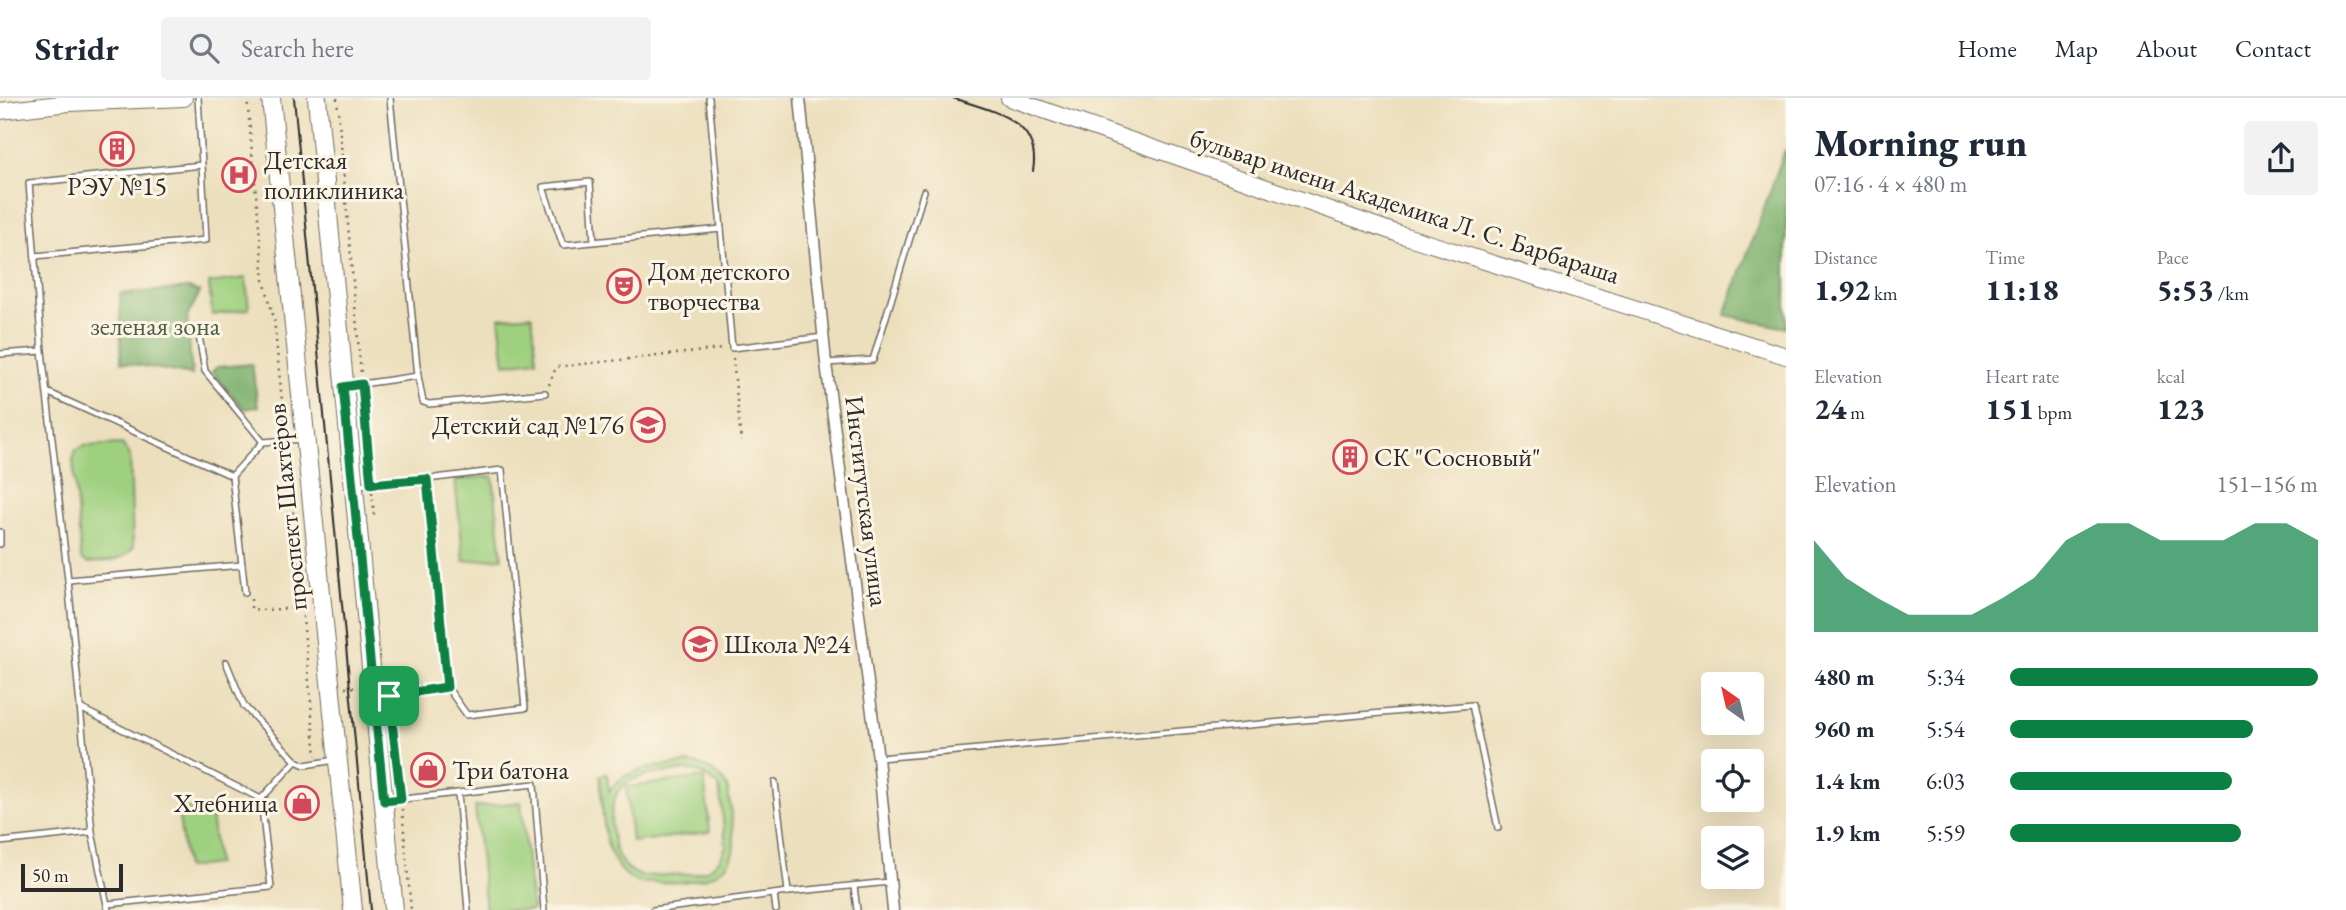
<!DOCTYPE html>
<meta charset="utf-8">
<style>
body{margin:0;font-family:"EB Garamond",serif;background:#f2f2f3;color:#1f2937;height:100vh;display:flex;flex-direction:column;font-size:26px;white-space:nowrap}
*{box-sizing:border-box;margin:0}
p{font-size:23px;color:#747a83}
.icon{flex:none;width:38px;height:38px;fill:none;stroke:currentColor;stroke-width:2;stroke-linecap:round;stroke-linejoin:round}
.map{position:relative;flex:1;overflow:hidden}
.side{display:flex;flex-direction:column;background:#fff;width:560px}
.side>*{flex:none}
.needle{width:46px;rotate:326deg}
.fabs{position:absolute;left:1701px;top:574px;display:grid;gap:14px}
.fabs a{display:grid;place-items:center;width:63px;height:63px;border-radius:7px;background:#fff;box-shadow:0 7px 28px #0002;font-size:35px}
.scale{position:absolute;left:21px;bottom:18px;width:102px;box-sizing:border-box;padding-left:7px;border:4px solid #2b2b2b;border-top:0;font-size:19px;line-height:24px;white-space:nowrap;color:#2b2b2b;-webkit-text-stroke:5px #fcf5e5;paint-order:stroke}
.pin{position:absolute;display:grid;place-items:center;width:60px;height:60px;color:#fff;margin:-30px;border-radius:14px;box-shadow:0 4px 10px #0006}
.round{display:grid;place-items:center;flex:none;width:74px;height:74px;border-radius:7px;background:#f2f2f3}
.head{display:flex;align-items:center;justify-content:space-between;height:119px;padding:0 28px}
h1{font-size:38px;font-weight:800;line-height:52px}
.metrics{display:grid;grid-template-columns:repeat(3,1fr);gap:10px;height:119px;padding:7px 28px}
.metrics div{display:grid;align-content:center}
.metrics b{font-size:30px;font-weight:800}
.metrics small{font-size:19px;font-weight:400}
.metrics p{font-size:19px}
.chart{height:196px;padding:14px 28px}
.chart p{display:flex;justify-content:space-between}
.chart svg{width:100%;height:126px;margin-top:7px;fill:#0b8043;opacity:.7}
ul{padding:0 28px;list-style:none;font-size:23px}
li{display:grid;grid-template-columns:112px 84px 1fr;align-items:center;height:52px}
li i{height:18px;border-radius:9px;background:#0b8043}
header{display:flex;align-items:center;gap:42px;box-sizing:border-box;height:98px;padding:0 35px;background:#fff;border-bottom:2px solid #e0e1e3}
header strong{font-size:33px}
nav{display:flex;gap:38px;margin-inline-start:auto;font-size:24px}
.search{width:490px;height:63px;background:#f2f2f3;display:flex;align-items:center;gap:18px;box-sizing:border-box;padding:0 24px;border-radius:7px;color:#747a83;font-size:26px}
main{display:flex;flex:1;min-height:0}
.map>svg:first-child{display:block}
</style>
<header>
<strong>Stridr</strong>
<div class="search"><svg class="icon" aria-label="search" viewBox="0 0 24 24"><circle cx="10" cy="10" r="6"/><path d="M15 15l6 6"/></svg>Search here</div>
<nav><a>Home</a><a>Map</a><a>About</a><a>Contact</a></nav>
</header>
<main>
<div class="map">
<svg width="1786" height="812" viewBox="0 0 1786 812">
<rect width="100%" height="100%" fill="#fcf5e5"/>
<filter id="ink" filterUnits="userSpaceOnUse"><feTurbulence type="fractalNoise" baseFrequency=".0143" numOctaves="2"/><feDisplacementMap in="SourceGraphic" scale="14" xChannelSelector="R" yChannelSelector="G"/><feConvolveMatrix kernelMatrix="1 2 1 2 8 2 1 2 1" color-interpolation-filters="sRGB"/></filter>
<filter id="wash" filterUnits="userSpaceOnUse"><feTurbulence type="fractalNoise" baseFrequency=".00686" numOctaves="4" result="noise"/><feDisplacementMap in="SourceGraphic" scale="28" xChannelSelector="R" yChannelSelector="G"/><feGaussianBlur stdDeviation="1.57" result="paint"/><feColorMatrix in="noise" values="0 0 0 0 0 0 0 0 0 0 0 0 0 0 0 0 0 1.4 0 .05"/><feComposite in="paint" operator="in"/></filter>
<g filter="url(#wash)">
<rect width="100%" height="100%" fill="#ecdfbd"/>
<g fill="#9fd07f" stroke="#657e55" stroke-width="2" fill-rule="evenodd">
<polygon points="246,180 249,211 212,217 209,185"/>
<polygon points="532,217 537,262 505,266 499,220"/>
<path d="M 122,346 L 130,357 L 133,450 C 121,465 105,463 87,465 L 81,460 L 73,362 L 75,353 L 84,348 Z"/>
<polygon points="493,378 502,460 464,463 455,382"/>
<path d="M 687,665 C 705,666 720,674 728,691 C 730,709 734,729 734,747 C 731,790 669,784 640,785 C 598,768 604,715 600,677 L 607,676 L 609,693 C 627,668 659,669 687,665 ZM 687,672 L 702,675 L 719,688 L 726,748 L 720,761 L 709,771 L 695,776 L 641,778 C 634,775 628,772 623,766 C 609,749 606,703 623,688 C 638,674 667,675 687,672 Z"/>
<polygon points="704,679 710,734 632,744 626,689"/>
<polygon points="521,704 532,812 486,812 475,709"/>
<polygon points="210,708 217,766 186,770 178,712"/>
</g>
<g fill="#7fb26e" stroke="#556e4c" stroke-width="2">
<polygon points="1785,52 1786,52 1786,230 1725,217"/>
<polygon points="189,190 200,194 187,219 192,277 121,264 120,196"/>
<polygon points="252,266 258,309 244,311 212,274 217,269"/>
</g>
</g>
<g filter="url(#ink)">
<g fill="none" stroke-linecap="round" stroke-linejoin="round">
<g stroke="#6f6a5e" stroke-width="8">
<g id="lane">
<polyline points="390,0 418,278"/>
<polyline points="709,0 732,250 824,239"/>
<polyline points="594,144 590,84 543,89 563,147 721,131"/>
<polyline points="35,158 206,142 202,67"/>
<polyline points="199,238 205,273 263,344 301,341"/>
<polyline points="42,253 29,85 202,67 198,0"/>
<polyline points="0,256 42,253 68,482 92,734 108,812"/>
<polyline points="826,265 873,262 924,93"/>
<polyline points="348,288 418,278 423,304 429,306 545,295"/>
<polyline points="47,294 232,378 263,344"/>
<polyline points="357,387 427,381"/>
<polyline points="0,434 0,446"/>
<polyline points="242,467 245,494"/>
<polyline points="68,482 242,467 232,378"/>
<polyline points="226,564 244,608 296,663 305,667 335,662"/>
<polyline points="377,600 447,589 427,381 502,372 525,610 467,617 447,589"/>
<polyline points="80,610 261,701 296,663"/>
<polyline points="879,660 1472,607 1498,730"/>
<polyline points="775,684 788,794"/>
<polyline points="458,695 534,686 544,812"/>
<polyline points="386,703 458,695 468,812"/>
<polyline points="0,744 92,734"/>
<polyline points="854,788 857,812"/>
<polyline points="774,796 776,812"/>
<polyline points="108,806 271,789 261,701"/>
<polyline points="653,812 788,794 890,784"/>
</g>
</g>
<g stroke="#6f6a5e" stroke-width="13">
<polyline id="street" points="800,0 826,265 878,660 893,812"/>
</g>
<g stroke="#6f6a5e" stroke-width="18">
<g id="secondary">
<polyline points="1009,0 1399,136 1786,258"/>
<polyline points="0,13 69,5 184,0"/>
</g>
</g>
<g stroke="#6f6a5e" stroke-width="20">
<g id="primary">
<polyline points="271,0 353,812"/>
<polyline points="317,0 394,812"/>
</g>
</g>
<g stroke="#6f6a5e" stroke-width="2.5" stroke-dasharray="2 5" stroke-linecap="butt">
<polyline points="247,0 264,182 274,221 285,334"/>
<polyline points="337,0 361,276"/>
<polyline points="733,260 741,344"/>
<polyline points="549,287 556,269 722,251"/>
<polyline points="363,296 370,377"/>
<polyline points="287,351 316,658"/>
<polyline points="372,394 374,418"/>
<polyline points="251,501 251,511 264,512 301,510"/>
<polyline points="345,590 359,589"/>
<polyline points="402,711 411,812"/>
</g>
<use href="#lane" stroke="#fff" stroke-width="5"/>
<use href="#street" stroke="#fff" stroke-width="10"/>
<use href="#secondary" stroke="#fff" stroke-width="16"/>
<use href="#primary" stroke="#fff" stroke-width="18"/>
<g stroke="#2b2b2b" stroke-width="2">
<polyline points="294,0 371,812"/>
<path d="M 953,0 C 991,13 1042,21 1033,73"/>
</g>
</g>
</g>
<g fill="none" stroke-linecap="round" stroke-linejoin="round" filter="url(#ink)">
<g stroke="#fff" stroke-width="14">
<polygon id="route" points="362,286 371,386 427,381 447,589 389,598 401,701 384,703 343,289"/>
</g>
<use href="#route" stroke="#0b8043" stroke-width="9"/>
</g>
<defs>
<g id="building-ring" transform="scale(1.75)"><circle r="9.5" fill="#fcf5e5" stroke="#d1495b" stroke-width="1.5"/><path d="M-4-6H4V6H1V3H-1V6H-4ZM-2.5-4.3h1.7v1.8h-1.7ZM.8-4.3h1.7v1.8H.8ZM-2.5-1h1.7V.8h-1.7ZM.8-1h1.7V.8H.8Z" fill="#d1495b"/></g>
<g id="hospital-ring" transform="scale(1.75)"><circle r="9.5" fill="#fcf5e5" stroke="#d1495b" stroke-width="1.5"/><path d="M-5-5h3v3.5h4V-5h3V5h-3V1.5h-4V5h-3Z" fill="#d1495b"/></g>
<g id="theatre-ring" transform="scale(1.75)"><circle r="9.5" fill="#fcf5e5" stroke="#d1495b" stroke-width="1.5"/><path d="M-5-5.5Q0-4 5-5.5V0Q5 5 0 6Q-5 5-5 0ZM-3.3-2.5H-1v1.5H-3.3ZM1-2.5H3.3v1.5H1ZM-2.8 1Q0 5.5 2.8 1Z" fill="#d1495b"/></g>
<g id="school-ring" transform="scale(1.75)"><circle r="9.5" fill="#fcf5e5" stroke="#d1495b" stroke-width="1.5"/><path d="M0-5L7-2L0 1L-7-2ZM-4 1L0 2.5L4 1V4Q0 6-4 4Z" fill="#d1495b"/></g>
<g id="shop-ring" transform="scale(1.75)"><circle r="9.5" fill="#fcf5e5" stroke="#d1495b" stroke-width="1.5"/><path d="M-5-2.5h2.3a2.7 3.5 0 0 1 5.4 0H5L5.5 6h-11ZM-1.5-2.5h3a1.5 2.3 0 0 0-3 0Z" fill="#d1495b"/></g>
</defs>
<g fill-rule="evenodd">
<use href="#building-ring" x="117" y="51"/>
<use href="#hospital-ring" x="239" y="77"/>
<use href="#theatre-ring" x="624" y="188"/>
<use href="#school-ring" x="648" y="327"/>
<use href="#building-ring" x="1350" y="359"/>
<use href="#school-ring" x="700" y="546"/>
<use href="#shop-ring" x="428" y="672"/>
<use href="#shop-ring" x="302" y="705"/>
</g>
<g text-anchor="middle" stroke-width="6" stroke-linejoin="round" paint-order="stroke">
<g font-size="26" fill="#2b2b2b" stroke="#fcf5e5" text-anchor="start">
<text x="264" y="71">Детская<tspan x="264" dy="30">поликлиника</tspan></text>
<text x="117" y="97" text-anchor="middle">РЭУ №15</text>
<text x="648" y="182">Дом детского<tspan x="648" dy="30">творчества</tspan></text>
<text x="624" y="336" text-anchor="end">Детский сад №176</text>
<text x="1374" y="368">СК "Сосновый"</text>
<text x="724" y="555">Школа №24</text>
<text x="452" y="681">Три батона</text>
<text x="278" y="714" text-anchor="end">Хлебница</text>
</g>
<g font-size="26" fill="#2b2b2b" stroke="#fcf5e5">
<text transform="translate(1405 108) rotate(18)" y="9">бульвар имени Академика Л. С. Барбараша</text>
<text transform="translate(867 403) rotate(83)" y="9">Институтская улица</text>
<text transform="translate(287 409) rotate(-96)" y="9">проспект Шахтёров</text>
</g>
<g font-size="26" fill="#4e5d44" stroke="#fcf5e5">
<text x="155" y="237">зеленая зона</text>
</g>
</g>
</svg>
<div class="fabs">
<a><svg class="needle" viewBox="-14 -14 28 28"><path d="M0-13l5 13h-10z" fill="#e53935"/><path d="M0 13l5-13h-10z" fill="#747a83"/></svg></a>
<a><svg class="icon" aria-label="locate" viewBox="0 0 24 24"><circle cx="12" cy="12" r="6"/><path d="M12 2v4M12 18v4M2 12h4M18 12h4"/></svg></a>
<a><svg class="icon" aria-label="layers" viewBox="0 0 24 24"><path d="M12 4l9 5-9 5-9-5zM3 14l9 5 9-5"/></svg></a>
</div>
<div class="scale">50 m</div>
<div class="pin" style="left:389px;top:598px;background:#1e9e55"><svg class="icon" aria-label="arrive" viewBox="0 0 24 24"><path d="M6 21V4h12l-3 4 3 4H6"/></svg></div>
</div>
<section class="side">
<div class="head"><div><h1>Morning run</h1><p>07:16 · 4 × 480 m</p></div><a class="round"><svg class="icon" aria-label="share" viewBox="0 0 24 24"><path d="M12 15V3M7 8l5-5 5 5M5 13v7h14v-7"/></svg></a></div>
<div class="metrics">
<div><p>Distance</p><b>1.92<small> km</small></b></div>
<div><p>Time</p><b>11:18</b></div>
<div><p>Pace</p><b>5:53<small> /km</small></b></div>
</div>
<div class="metrics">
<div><p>Elevation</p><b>24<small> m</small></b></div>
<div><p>Heart rate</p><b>151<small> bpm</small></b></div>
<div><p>kcal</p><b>123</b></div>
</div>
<div class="chart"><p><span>Elevation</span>151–156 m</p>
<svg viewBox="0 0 160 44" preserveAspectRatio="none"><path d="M0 44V12L10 25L20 32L30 38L40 38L50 38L60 32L70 25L80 12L90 6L100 6L110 12L120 12L130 12L140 6L150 6L160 12V44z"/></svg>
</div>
<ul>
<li><b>480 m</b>5:34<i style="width:100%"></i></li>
<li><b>960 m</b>5:54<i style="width:79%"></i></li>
<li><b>1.4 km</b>6:03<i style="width:72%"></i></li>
<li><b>1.9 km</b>5:59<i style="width:75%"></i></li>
</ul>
</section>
</main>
